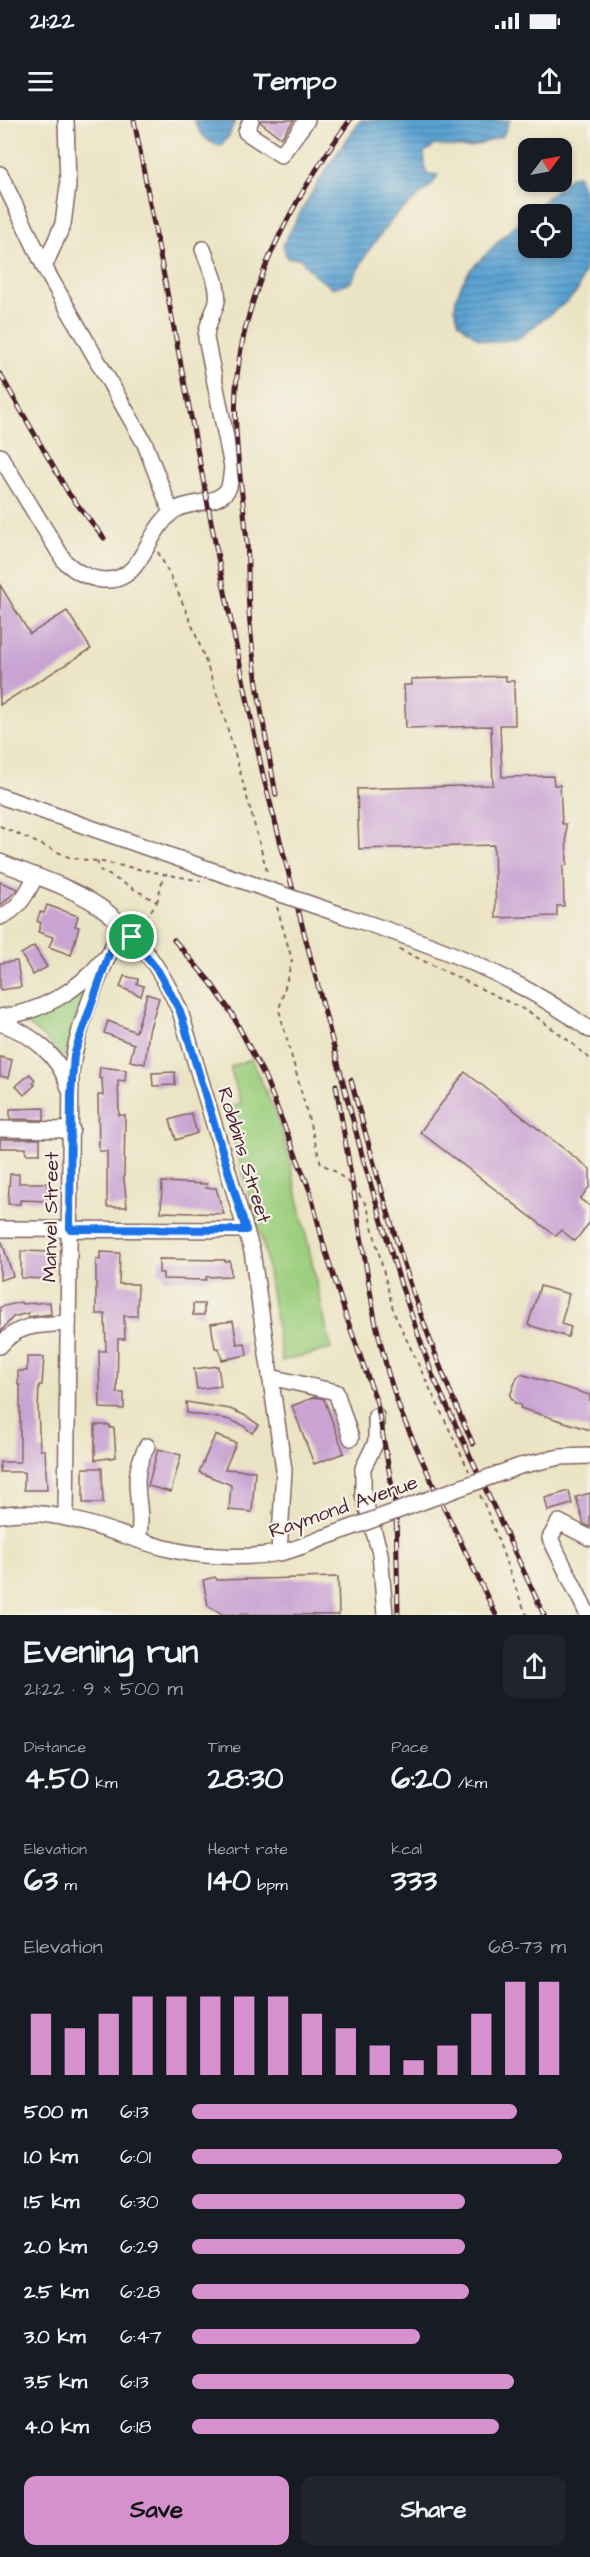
<!DOCTYPE html>
<meta charset="utf-8">
<style>
body{margin:0;font-family:"Architects Daughter",sans-serif;background:#20242c;color:#f1f3f6;height:100vh;display:flex;flex-direction:column;font-size:22px;white-space:nowrap}
*{box-sizing:border-box;margin:0}
p{font-size:20px;color:#9ea1a6}
.icon{flex:none;width:33px;height:33px;fill:none;stroke:currentColor;stroke-width:2;stroke-linecap:round;stroke-linejoin:round}
.map{position:relative;height:1495px;overflow:hidden}
.side{display:flex;flex-direction:column;background:#171b24;flex:1}
.side>*{flex:none}
.needle{width:39px;rotate:58deg}
.buttons{position:absolute;left:518px;top:18px;display:grid;gap:12px}
.buttons a{display:grid;place-items:center;width:54px;height:54px;border-radius:12px;background:#171b24;box-shadow:0 3px 9px #0003;font-size:30px}
.pin{position:absolute;display:grid;place-items:center;width:51px;height:51px;color:#fff;margin:-26px;border:3px solid #fff;border-radius:50%;box-shadow:0 2px 6px #0007}
.round{display:grid;place-items:center;flex:none;width:63px;height:63px;border-radius:12px;background:#20242c}
.summary{display:flex;align-items:center;justify-content:space-between;height:102px;padding:0 24px}
h1{font-size:33px;font-weight:700;line-height:45px}
.figures{display:grid;grid-template-columns:repeat(3,1fr);gap:9px;height:102px;padding:6px 24px}
.figures div{display:grid;align-content:center}
.figures b{font-size:30px;font-weight:700}
.figures small{font-size:16px;font-weight:400}
.figures p{font-size:16px}
.chart{height:168px;padding:12px 24px}
.chart p{display:flex;justify-content:space-between}
.chart svg{width:100%;height:108px;margin-top:6px;stroke:#d690ce;stroke-width:6}
.button{display:flex;gap:12px;margin-top:auto;padding:12px 24px}
.button a{flex:1;height:69px;border-radius:12px;background:#d690ce;color:#111;font-size:24px;font-weight:700;line-height:69px;text-align:center}
.button a+a{background:#20242c;color:#f1f3f6}
ul{padding:0 24px;list-style:none;font-size:20px}
li{display:grid;grid-template-columns:96px 72px 1fr;align-items:center;height:45px}
li i{height:15px;border-radius:8px;background:#d690ce}
.status{display:flex;justify-content:space-between;align-items:center;height:42px;padding:0 30px;background:#171b24;direction:ltr}
.status svg{height:16px;fill:currentColor}
header{display:flex;justify-content:space-between;align-items:center;height:78px;padding:0 24px;background:#171b24;font-size:27px;font-weight:700}
.map>svg:first-child{display:block}
</style>
<div class="status"><b>21:22</b><svg viewBox="0 0 49 12"><path d="M0 12V9h3v3zM5 12V6h3v6zM10 12V3h3v9zM15 12V0h3v12zM26 1h20v11H26zM47 4h2v5h-2z"/></svg></div>
<header><svg class="icon" aria-label="menu" viewBox="0 0 24 24"><path d="M4 6h16M4 12h16M4 18h16"/></svg>Tempo<svg class="icon" aria-label="share" viewBox="0 0 24 24"><path d="M12 15V3M7 8l5-5 5 5M5 13v7h14v-7"/></svg></header>
<div class="map">
<svg width="590" height="1495" viewBox="0 0 590 1495">
<defs>
<pattern id="water-rules" width="6" height="5" patternUnits="userSpaceOnUse" patternTransform="scale(1.5)"><rect width="6" height="5" fill="#5aa2d1"/><path d="M0 2.5h6" fill="none" stroke="#4c83aa"/></pattern>
</defs>
<rect width="100%" height="100%" fill="#f7f3e8"/>
<filter id="ink" filterUnits="userSpaceOnUse"><feTurbulence type="fractalNoise" baseFrequency=".0167" numOctaves="2"/><feDisplacementMap in="SourceGraphic" scale="12" xChannelSelector="R" yChannelSelector="G"/><feConvolveMatrix kernelMatrix="1 2 1 2 8 2 1 2 1" color-interpolation-filters="sRGB"/></filter>
<filter id="wash" filterUnits="userSpaceOnUse"><feTurbulence type="fractalNoise" baseFrequency=".008" numOctaves="4" result="noise"/><feDisplacementMap in="SourceGraphic" scale="24" xChannelSelector="R" yChannelSelector="G"/><feGaussianBlur stdDeviation="1.35" result="paint"/><feColorMatrix in="noise" values="0 0 0 0 0 0 0 0 0 0 0 0 0 0 0 0 0 1.4 0 .05"/><feComposite in="paint" operator="in"/></filter>
<g filter="url(#wash)">
<rect width="100%" height="100%" fill="#ebe4c4"/>
<g fill="#9dcf7f" stroke="#747755" stroke-width="1.5">
<polygon points="82,871 85,874 73,905 66,935 63,937 44,917 24,902 55,889"/>
<polygon points="251,939 277,996 289,1037 331,1229 282,1241 265,1132 225,989 241,984 230,947"/>
</g>
<g fill="url(#water-rules)" stroke="#52607e" stroke-width="1.5" fill-rule="evenodd">
<path d="M 194,0 L 235,0 L 229,16 L 220,26 C 205,21 200,14 194,0 Z"/>
<path d="M 361,0 L 510,0 L 503,16 L 469,28 L 435,25 L 424,33 L 426,53 L 438,55 L 432,65 L 394,97 L 369,130 L 351,162 L 333,168 L 315,156 L 300,138 L 287,138 L 283,125 C 305,81 331,40 361,0 Z"/>
<path d="M 578,55 L 584,70 L 587,115 L 585,149 L 578,170 L 569,180 L 517,219 L 492,222 L 479,219 L 459,203 L 455,189 L 456,177 L 462,163 L 470,150 L 509,111 L 566,61 L 572,56 ZM 561,94 L 561,128 L 528,128 L 528,94 Z"/>
</g>
<g id="blocks">
<g fill="#c9a4d3">
<polygon points="261,0 294,0 281,18 260,2"/>
<polygon points="0,465 30,514 67,491 91,529 0,585"/>
<polygon points="506,556 506,561 514,561 515,605 500,605 502,657 553,656 554,665 560,665 562,704 566,704 567,745 563,746 564,786 557,786 557,796 496,798 494,725 359,729 357,669 493,665 491,606 406,608 404,565 412,565 411,559"/>
<polygon points="0,762 18,769 0,786"/>
<polygon points="47,785 78,796 75,806 79,807 71,835 49,827 53,817 38,812 41,803 37,801 40,792 44,793"/>
<polygon points="34,826 47,847 33,855 21,834"/>
<polygon points="17,841 21,867 0,870 0,843"/>
<polygon points="124,856 138,859 137,864 144,866 141,876 120,867"/>
<polygon points="147,874 159,878 149,911 145,944 130,941 134,924 104,913 108,901 136,912"/>
<polygon points="0,937 12,940 8,958 0,956"/>
<polygon points="100,947 126,950 125,961 118,960 119,995 125,995 124,1059 127,1087 107,1087 107,1031 99,1031 98,975 103,975 102,959 99,958"/>
<polygon points="175,952 175,965 153,966 152,953"/>
<polygon points="465,952 590,1049 590,1066 580,1079 590,1086 590,1102 575,1121 561,1110 556,1116 420,1012"/>
<polygon points="30,954 35,960 33,963 35,965 24,975 16,966"/>
<polygon points="44,988 44,1000 10,999 10,989"/>
<polygon points="191,993 197,1013 176,1020 170,1000"/>
<polygon points="0,1019 40,1019 40,1034 26,1034 26,1028 0,1028"/>
<polygon points="10,1054 19,1054 19,1063 47,1063 47,1081 20,1080 20,1084 8,1084"/>
<polygon points="162,1062 207,1064 206,1068 216,1068 224,1094 161,1092"/>
<polygon points="0,1122 2,1122 13,1156 0,1160"/>
<polygon points="21,1131 51,1132 51,1159 21,1158"/>
<polygon points="100,1132 120,1133 119,1164 138,1164 137,1196 124,1196 125,1219 118,1219 117,1273 124,1273 124,1289 100,1288 99,1231 106,1231 105,1194 96,1194 96,1139 100,1140"/>
<polygon points="159,1139 225,1140 225,1142 230,1141 231,1156 206,1157 206,1160 163,1159 163,1153 159,1153"/>
<polygon points="540,1166 569,1174 561,1204 571,1207 568,1217 528,1205"/>
<polygon points="21,1182 22,1184 50,1182 51,1194 28,1197 28,1193 13,1197 0,1212 0,1187"/>
<rect x="193" y="1184" width="11" height="11"/>
<polygon points="233,1201 237,1224 245,1223 247,1235 222,1240 219,1228 215,1228 211,1204"/>
<polygon points="27,1237 44,1237 42,1265 39,1265 38,1289 40,1330 45,1330 47,1370 24,1370 24,1352 0,1352 0,1342 20,1342 20,1265 18,1265 18,1251 27,1251"/>
<polygon points="218,1246 221,1266 197,1269 194,1249"/>
<polygon points="521,1254 590,1275 590,1310 520,1288 521,1285 515,1283 510,1276 517,1257"/>
<polygon points="315,1277 324,1279 344,1333 314,1344 292,1286"/>
<polygon points="186,1282 230,1289 244,1295 259,1305 252,1313 241,1304 226,1299 187,1293"/>
<polygon points="95,1305 110,1305 110,1308 114,1308 116,1337 95,1340"/>
<polygon points="215,1315 236,1323 225,1349 255,1351 252,1392 229,1390 231,1365 199,1352"/>
<polygon points="158,1329 181,1335 171,1372 148,1366"/>
<polygon points="83,1348 102,1348 103,1383 83,1383"/>
<polygon points="569,1371 572,1384 548,1391 545,1378"/>
<polygon points="590,1373 590,1407 584,1404 576,1377"/>
<polygon points="215,1457 217,1460 338,1457 339,1495 222,1494 208,1486 203,1460"/>
</g>
</g>
</g>
<g filter="url(#ink)">
<use href="#blocks" fill-opacity="0" stroke="#826461" stroke-width="1.5"/>
<g fill="none" stroke-linecap="round" stroke-linejoin="round">
<g stroke="#826461" stroke-width="18">
<g id="minor">
<polyline points="251,0 246,12 281,35 307,0"/>
<polyline points="0,54 48,154 145,324 171,392"/>
<polyline points="44,147 63,104 68,66 66,0"/>
<path d="M 0,336 L 65,442 C 84,459 114,470 134,447 C 147,431 154,408 170,394 C 185,379 217,387 228,369 C 231,363 231,353 232,347 L 206,218 C 206,204 214,194 217,181 C 220,165 208,144 203,129"/>
<polyline points="0,676 208,749"/>
<path d="M 0,742 C 31,755 66,765 94,783 C 133,807 162,850 180,891 L 252,1131 L 284,1350 L 279,1433"/>
<path d="M 345,796 C 433,824 516,855 590,910"/>
<path d="M 0,797 C 18,790 27,774 35,757"/>
<path d="M 0,897 C 39,893 78,871 103,840"/>
<path d="M 0,903 C 31,913 60,936 69,968"/>
<polyline points="0,1009 72,1010"/>
<polyline points="0,1109 246,1110"/>
<path d="M 0,1226 C 18,1203 41,1205 68,1203"/>
<polyline points="270,1257 336,1272 351,1318"/>
<polyline points="376,1296 376,1322 363,1348 363,1375 380,1433 385,1495"/>
<polyline points="520,1346 560,1337 590,1336"/>
<path d="M 0,1395 C 57,1385 111,1414 165,1428 C 198,1437 245,1439 279,1433 C 296,1430 314,1421 331,1415"/>
<path d="M 66,1398 L 71,953 C 77,904 101,850 122,806"/>
<path d="M 138,1420 C 146,1384 126,1364 147,1326"/>
<polyline points="588,1495 550,1418 559,1402 590,1418"/>
</g>
</g>
<g stroke="#826461" stroke-width="2" stroke-dasharray="4.5 4.5" stroke-linecap="butt">
<path d="M 158,432 C 212,533 238,646 268,755"/>
<polyline points="0,706 71,738 97,741 201,761"/>
<polyline points="97,741 100,750 157,782 141,805"/>
<polyline points="157,782 164,754"/>
<polyline points="277,787 292,840 279,890 321,1044 332,1049 353,1066 367,1086 394,1193 469,1351"/>
<polyline points="399,829 531,893 568,920 590,939"/>
<path d="M 480,1375 C 498,1414 509,1456 527,1495"/>
</g>
<use href="#minor" stroke="#fff" stroke-width="15"/>
<g stroke="#4a1f2b" stroke-width="5">
<g id="rail">
<polyline points="134,0 220,448 263,655 362,1035 401,1165 432,1254 544,1495"/>
<polyline points="0,254 69,374 104,418"/>
<path d="M 276,675 C 266,619 255,562 250,504 C 247,477 249,450 247,423 C 243,372 233,320 236,268 C 243,169 293,79 350,0"/>
<polyline points="174,820 211,863 232,894 264,955 310,1071 324,1126 346,1196 377,1283 396,1389 398,1495"/>
<path d="M 351,960 C 384,1083 419,1208 473,1324"/>
<polyline points="336,965 375,1200 388,1253 401,1293 435,1369 496,1495"/>
</g>
</g>
<use href="#rail" stroke="#f7f3e8" stroke-width="3" stroke-dasharray="9" stroke-linecap="butt"/>
<g stroke="#826461" stroke-width="18" stroke-linecap="butt">
<g id="minor-bridge">
<polyline points="208,749 345,796"/>
<polyline points="331,1415 520,1346"/>
</g>
</g>
<use href="#minor-bridge" stroke="#fff" stroke-width="15"/>
</g>
</g>
<g fill="none" stroke-linecap="round" stroke-linejoin="round" filter="url(#ink)">
<g stroke="#fff" stroke-width="12">
<polygon id="route" points="122,806 158,851 180,891 246,1110 70,1109 71,975 74,935 109,834"/>
</g>
<use href="#route" stroke="#1a73e8" stroke-width="8"/>
</g>
<g text-anchor="middle" stroke-width="4.5" stroke-linejoin="round" paint-order="stroke">
<g font-size="20" fill="#4a1f2b" stroke="#f7f3e8">
<text transform="translate(245 1035) rotate(73)" y="7">Robbins Street</text>
<text transform="translate(50 1097) rotate(-89)" y="7">Manvel Street</text>
<text transform="translate(343 1386) rotate(-19)" y="7">Raymond Avenue</text>
</g>
</g>
</svg>
<div class="buttons">
<a><svg class="needle" viewBox="-14 -14 28 28"><path d="M0-13l5 13h-10z" fill="#e53935"/><path d="M0 13l5-13h-10z" fill="#9ea1a6"/></svg></a>
<a><svg class="icon" aria-label="locate" viewBox="0 0 24 24"><circle cx="12" cy="12" r="6"/><path d="M12 2v4M12 18v4M2 12h4M18 12h4"/></svg></a>
</div>
<div class="pin" style="left:132px;top:817px;background:#1e9e55"><svg class="icon" aria-label="arrive" viewBox="0 0 24 24"><path d="M6 21V4h12l-3 4 3 4H6"/></svg></div>
</div>
<section class="side">
<div class="summary"><div><h1>Evening run</h1><p>21:22 · 9 × 500 m</p></div><a class="round"><svg class="icon" aria-label="share" viewBox="0 0 24 24"><path d="M12 15V3M7 8l5-5 5 5M5 13v7h14v-7"/></svg></a></div>
<div class="figures">
<div><p>Distance</p><b>4.50<small> km</small></b></div>
<div><p>Time</p><b>28:30</b></div>
<div><p>Pace</p><b>6:20<small> /km</small></b></div>
</div>
<div class="figures">
<div><p>Elevation</p><b>63<small> m</small></b></div>
<div><p>Heart rate</p><b>140<small> bpm</small></b></div>
<div><p>kcal</p><b>333</b></div>
</div>
<div class="chart"><p><span>Elevation</span>68–73 m</p>
<svg viewBox="0 0 160 44" preserveAspectRatio="none"><path d="M5 44V19M15 44V25M25 44V19M35 44V12M45 44V12M55 44V12M65 44V12M75 44V12M85 44V19M95 44V25M105 44V32M115 44V38M125 44V32M135 44V19M145 44V6M155 44V6"/></svg>
</div>
<ul>
<li><b>500 m</b>6:13<i style="width:87%"></i></li>
<li><b>1.0 km</b>6:01<i style="width:99%"></i></li>
<li><b>1.5 km</b>6:30<i style="width:73%"></i></li>
<li><b>2.0 km</b>6:29<i style="width:73%"></i></li>
<li><b>2.5 km</b>6:28<i style="width:74%"></i></li>
<li><b>3.0 km</b>6:47<i style="width:61%"></i></li>
<li><b>3.5 km</b>6:13<i style="width:86%"></i></li>
<li><b>4.0 km</b>6:18<i style="width:82%"></i></li>
</ul>
<div class="button"><a>Save</a><a>Share</a></div>
</section>
